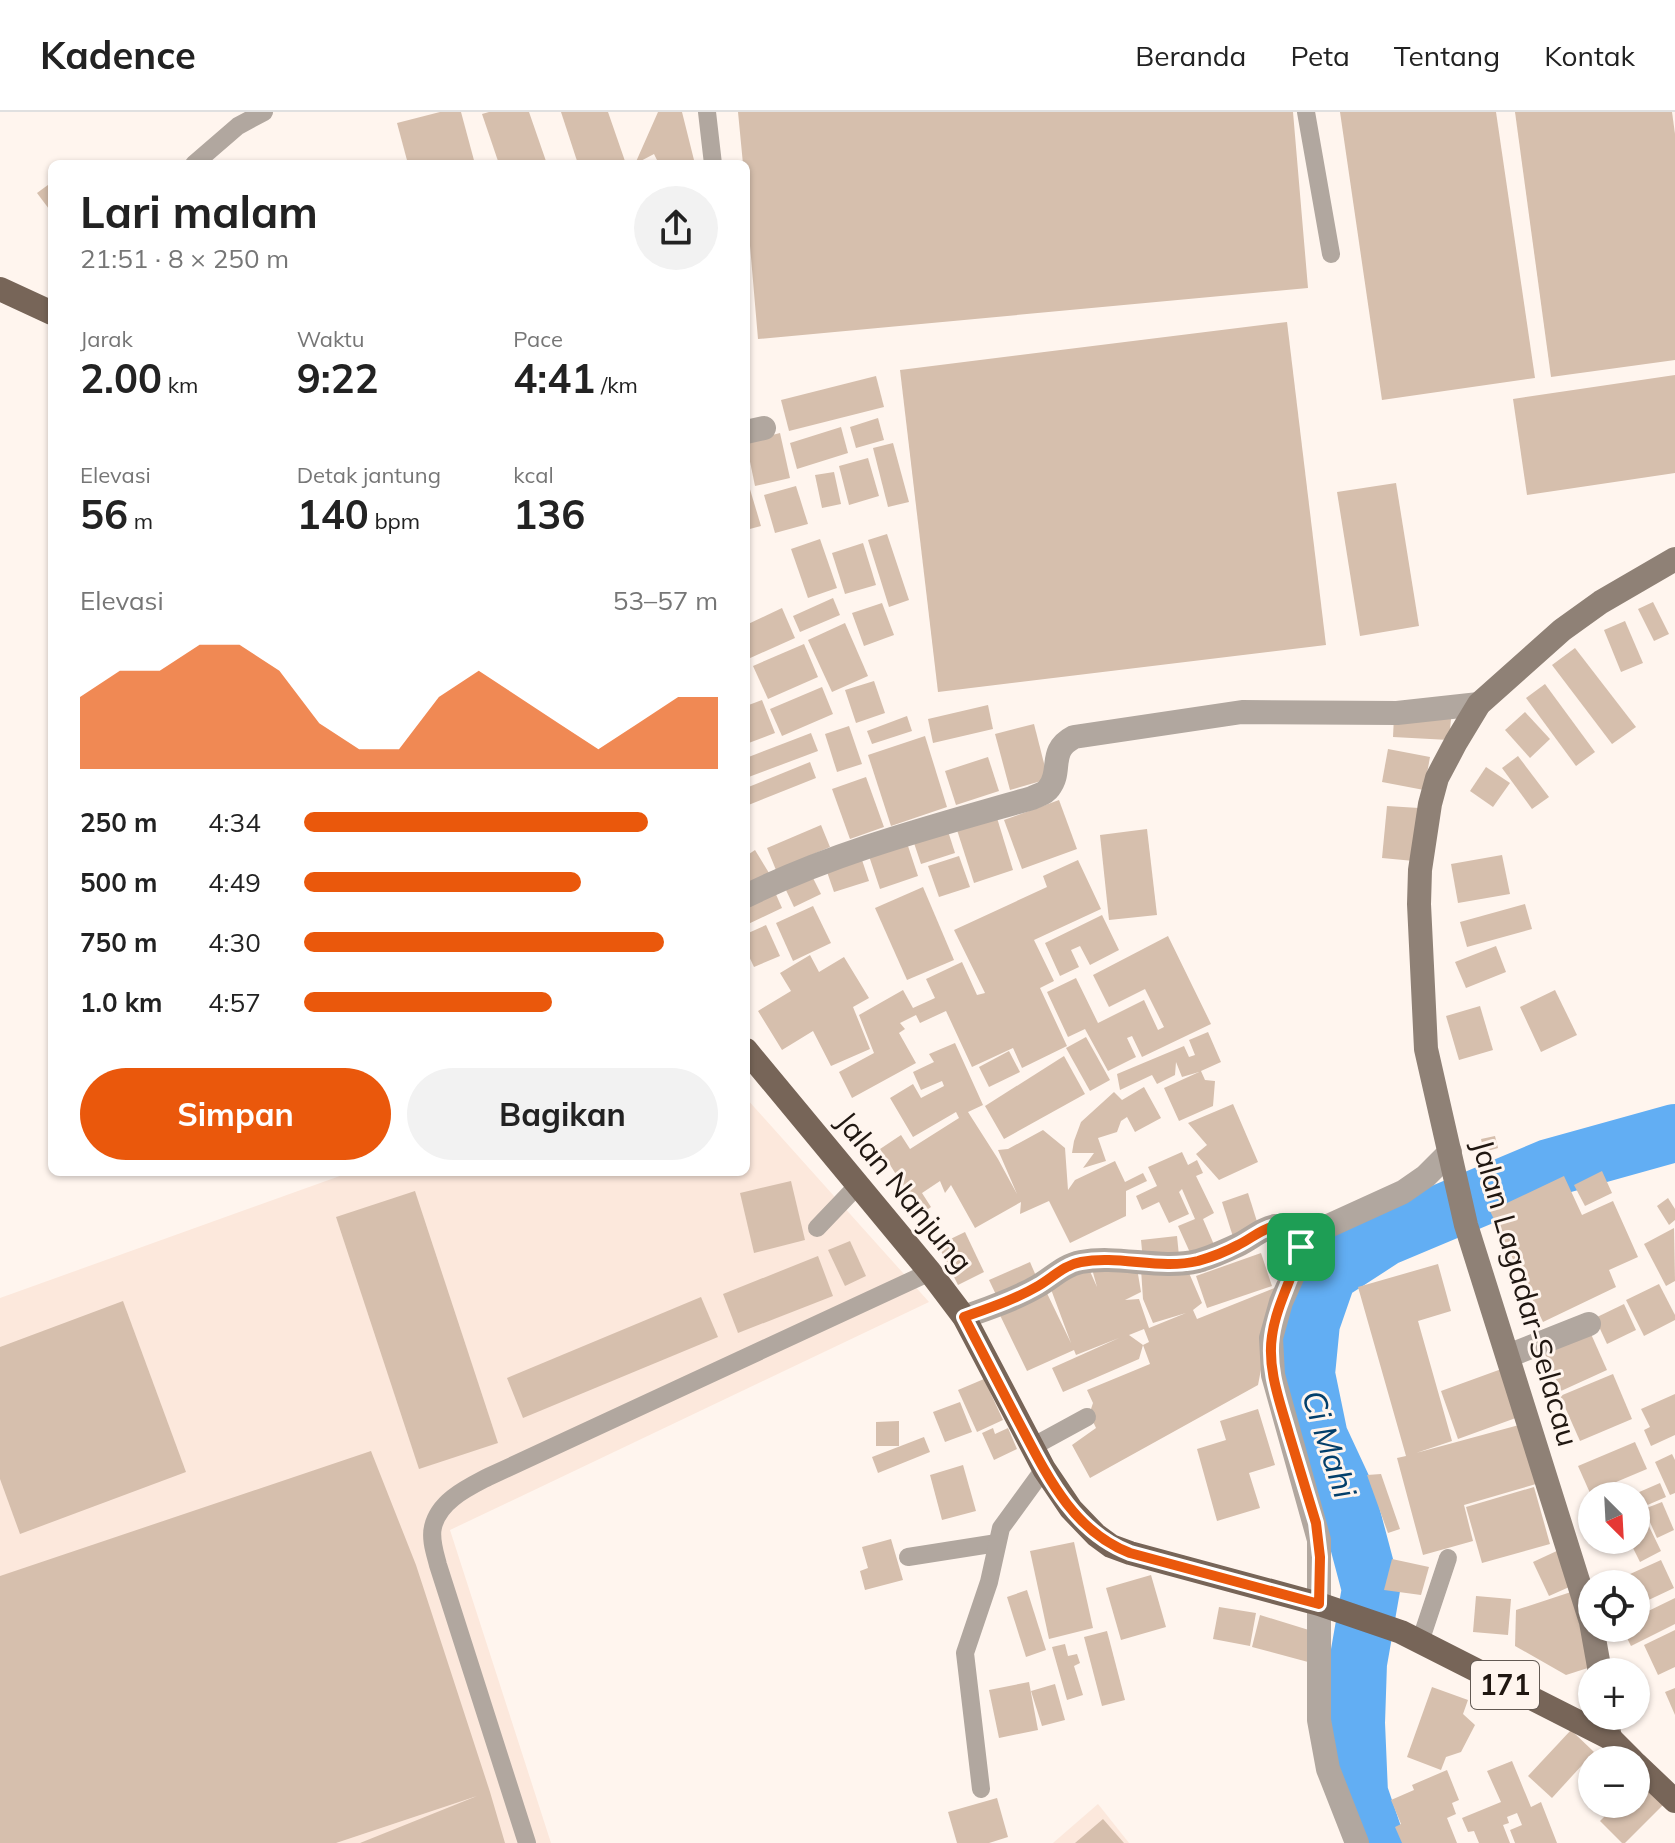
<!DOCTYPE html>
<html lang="id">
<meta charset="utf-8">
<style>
body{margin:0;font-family:Mulish,sans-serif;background:#f2f2f2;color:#222;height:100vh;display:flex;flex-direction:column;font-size:30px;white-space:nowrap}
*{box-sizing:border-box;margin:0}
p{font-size:26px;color:#767676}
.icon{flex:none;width:44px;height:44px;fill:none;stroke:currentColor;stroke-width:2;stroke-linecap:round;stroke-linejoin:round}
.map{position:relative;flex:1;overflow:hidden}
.side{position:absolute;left:48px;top:48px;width:702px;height:1016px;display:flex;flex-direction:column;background:#fff;border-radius:12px;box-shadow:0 2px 6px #0004}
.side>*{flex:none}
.needle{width:52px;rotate:156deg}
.controls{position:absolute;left:1578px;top:1370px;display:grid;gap:16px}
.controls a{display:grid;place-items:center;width:72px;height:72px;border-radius:50%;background:#fff;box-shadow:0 2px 6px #0004;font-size:40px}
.pin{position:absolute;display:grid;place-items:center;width:68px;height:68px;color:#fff;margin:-34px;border-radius:16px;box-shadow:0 4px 12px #0006}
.round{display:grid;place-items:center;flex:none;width:84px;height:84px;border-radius:42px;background:#f2f2f2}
.overview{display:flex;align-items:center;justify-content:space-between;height:136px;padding:0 32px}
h1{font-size:44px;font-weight:700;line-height:60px}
.stats{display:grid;grid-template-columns:repeat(3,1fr);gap:12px;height:136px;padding:8px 32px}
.stats div{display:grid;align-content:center}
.stats b{font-size:40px;font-weight:700}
.stats small{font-size:22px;font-weight:400}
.stats p{font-size:22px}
.chart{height:224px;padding:16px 32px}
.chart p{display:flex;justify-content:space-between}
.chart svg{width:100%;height:144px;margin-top:8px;fill:#ea580c;opacity:.7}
.cta{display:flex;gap:16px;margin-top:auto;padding:16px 32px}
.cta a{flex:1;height:92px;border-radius:48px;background:#ea580c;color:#fff;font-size:32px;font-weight:700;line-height:92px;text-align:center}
.cta a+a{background:#f2f2f2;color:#222}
ul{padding:0 32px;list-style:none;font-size:26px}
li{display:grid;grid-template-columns:128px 96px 1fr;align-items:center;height:60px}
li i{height:20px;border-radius:10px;background:#ea580c}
header{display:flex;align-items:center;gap:48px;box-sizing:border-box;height:112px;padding:0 40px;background:#fff;border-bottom:2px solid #e0e0e0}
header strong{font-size:38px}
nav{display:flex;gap:44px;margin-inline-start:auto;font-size:28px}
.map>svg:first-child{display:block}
</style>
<header>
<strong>Kadence</strong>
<nav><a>Beranda</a><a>Peta</a><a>Tentang</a><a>Kontak</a></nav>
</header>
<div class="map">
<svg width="1675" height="1731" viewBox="0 0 1675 1731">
<rect width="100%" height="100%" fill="#fff5ee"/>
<g fill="#fce8dc">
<polygon points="746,986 929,1190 450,1418 551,1731 0,1731 0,1186 351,1060 746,1060"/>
<polygon points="1098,1692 1129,1731 1053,1731"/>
</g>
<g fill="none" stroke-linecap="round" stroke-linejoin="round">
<polyline stroke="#62aef3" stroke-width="58" points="1376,1731 1359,1681 1356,1611 1358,1551 1371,1477 1346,1383 1319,1325 1306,1262 1311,1211 1328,1162 1385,1125 1549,1056 1675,1021"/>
</g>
<g fill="#d6bfad">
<polygon points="440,0 461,0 475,52 408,52 397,11"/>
<polygon points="489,0 529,0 547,52 499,52 482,2"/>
<polygon points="561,0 608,0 626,52 578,52"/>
<polygon points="658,0 682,0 695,52 659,52 654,42 635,52"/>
<polygon points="738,0 1293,0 1308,176 758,227 746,87 746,52 743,52"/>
<polygon points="1340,0 1496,0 1535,266 1382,288"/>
<polygon points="1515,0 1672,0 1675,22 1675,248 1551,265"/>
<polygon points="52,70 52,101 37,81"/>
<polygon points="1287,210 1326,533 938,580 900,258"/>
<polygon points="1675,263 1675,361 1527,383 1513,287"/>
<polygon points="876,264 884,295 789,319 781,288"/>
<polygon points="878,306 884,328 856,336 850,315"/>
<polygon points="841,315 848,341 797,357 790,331"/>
<polygon points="780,321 790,366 755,374 746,330"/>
<polygon points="893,331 909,390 888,395 873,336"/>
<polygon points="868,346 879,384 849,393 839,354"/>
<polygon points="834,360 841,392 822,396 815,363"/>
<polygon points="746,364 761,414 746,418"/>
<polygon points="1396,371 1419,514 1360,524 1337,380"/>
<polygon points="796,374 808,412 775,421 764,383"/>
<polygon points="887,422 909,488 889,495 868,428"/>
<polygon points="820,427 837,476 808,486 791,437"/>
<polygon points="863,431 876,473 845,482 832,441"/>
<polygon points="833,486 840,503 800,520 793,504"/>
<polygon points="1653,490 1669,522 1654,529 1638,497"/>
<polygon points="882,491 894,523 864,534 852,501"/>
<polygon points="782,496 795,526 748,547 746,543 746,513"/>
<polygon points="1625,509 1643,551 1621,560 1604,518"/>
<polygon points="845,511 868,564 832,580 808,528"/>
<polygon points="804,532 818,565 768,587 753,554"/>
<polygon points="1575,536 1636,615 1612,632 1552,553"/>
<polygon points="874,569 885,601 856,611 845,578"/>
<polygon points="1545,572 1595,640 1576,654 1526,586"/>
<polygon points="822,575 833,602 782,624 770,597"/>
<polygon points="762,588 775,621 746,632 746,594"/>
<polygon points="988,593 993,617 933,631 928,607"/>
<polygon points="1525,600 1550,627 1530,646 1505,618"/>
<polygon points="907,604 912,619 872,632 867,619"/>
<polygon points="1394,604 1451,607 1449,628 1393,625"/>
<polygon points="1034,612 1048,667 1010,678 995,622"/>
<polygon points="849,614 862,652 837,660 825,622"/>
<polygon points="811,621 818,639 746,666 746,646"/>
<polygon points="925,624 947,695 891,714 868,643"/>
<polygon points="1388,637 1430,645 1424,678 1382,670"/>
<polygon points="1518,644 1549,685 1532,697 1502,656"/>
<polygon points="988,645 999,679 956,693 945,659"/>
<polygon points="810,650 816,666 746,694 746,676"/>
<polygon points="1486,655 1510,671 1493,695 1470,679"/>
<polygon points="866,665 884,715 850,727 832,677"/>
<polygon points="1059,688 1077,737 1022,757 1004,708"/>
<polygon points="1387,694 1419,696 1414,749 1382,746"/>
<polygon points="997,706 1013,758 974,771 957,718"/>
<polygon points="821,713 830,735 776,758 767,736"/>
<polygon points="947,716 955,741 921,752 913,728"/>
<polygon points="1147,717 1157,803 1109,808 1100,723"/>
<polygon points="906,728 918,764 880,777 868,741"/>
<polygon points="755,738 769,761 746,776 746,744"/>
<polygon points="1502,743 1510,782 1458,791 1451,752"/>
<polygon points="959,744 970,775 939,785 928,754"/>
<polygon points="861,745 869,769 834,780 826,757"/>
<polygon points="1078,748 1101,797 1034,828 1054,869 1040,876 1067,934 1022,956 1013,936 972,955 946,899 920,911 916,903 900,911 905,917 899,921 916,951 852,986 839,960 874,941 859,903 903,878 913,896 935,886 926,867 962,850 977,883 985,881 954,818 1047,775 1043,764"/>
<polygon points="812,764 821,782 794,795 785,776"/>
<polygon points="923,775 954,848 907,868 875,796"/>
<polygon points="774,778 782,796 746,813 746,791"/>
<polygon points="1525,792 1532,817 1467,835 1460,810"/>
<polygon points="813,794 831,831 793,849 776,811"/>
<polygon points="1102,803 1119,838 1090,853 1080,834 1071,838 1079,855 1060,864 1045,831"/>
<polygon points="766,813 780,844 754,855 746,838 746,822"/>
<polygon points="1168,824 1211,912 1142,945 1132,924 1127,926 1136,945 1108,959 1085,917 1068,925 1047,880 1076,866 1098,911 1144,888 1158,918 1164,915 1145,877 1109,895 1093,863"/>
<polygon points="1496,834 1506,860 1466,876 1455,850"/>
<polygon points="810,843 819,860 844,845 869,886 853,895 870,937 831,954 813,919 782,938 758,899 791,879 780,861"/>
<polygon points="1555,878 1577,923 1541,940 1520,895"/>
<polygon points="1480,894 1493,938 1459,948 1446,904"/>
<polygon points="1208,920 1221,950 1201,959 1205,968 1215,969 1213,994 1179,1009 1164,976 1199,960 1182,965 1176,950 1175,963 1157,972 1152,963 1120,978 1117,962 1184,934 1189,945 1195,943 1189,928"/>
<polygon points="1086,925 1110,968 1090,979 1066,936"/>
<polygon points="955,931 983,993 968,1000 998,1047 1017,1082 998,1038 1008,1037 1043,1018 1065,1036 1068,1078 1075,1068 1115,1049 1125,1070 1143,1061 1147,1069 1126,1079 1126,1104 1070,1131 1049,1089 1020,1102 1021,1090 975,1116 951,1073 945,1081 940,1069 922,1081 931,1095 921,1102 880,1037 901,1023 910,1037 959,1006 956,1000 913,1025 890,986 913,972 921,986 944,974 942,969 921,978 913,960 934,950 929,942"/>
<polygon points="1009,939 1020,960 989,975 979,955"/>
<polygon points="1064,944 1085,982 1004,1027 985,994"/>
<polygon points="1144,975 1161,1006 1135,1020 1127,1005 1121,1009 1117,1020 1098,1026 1106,1049 1083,1056 1094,1041 1072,1041 1074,1029 1081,1010 1114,980 1122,988"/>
<polygon points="1233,992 1258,1050 1219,1068 1196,1042 1207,1033 1188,1011"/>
<polygon points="1495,1024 1498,1036 1484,1040 1481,1027"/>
<polygon points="1182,1040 1188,1053 1197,1048 1203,1061 1196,1064 1214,1101 1203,1107 1215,1135 1192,1145 1178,1114 1195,1107 1182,1077 1179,1080 1189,1102 1169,1111 1159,1090 1142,1098 1136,1084 1157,1074 1148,1055"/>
<polygon points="1602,1059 1612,1081 1585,1094 1574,1073"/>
<polygon points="1564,1064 1582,1103 1613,1089 1638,1145 1609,1158 1616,1175 1543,1210 1490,1099"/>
<polygon points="791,1069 805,1128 754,1141 740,1081"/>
<polygon points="415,1079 498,1331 419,1357 336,1105"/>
<polygon points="1248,1081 1260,1119 1234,1128 1222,1090"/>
<polygon points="1668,1086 1675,1097 1675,1108 1669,1113 1657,1094"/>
<polygon points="1674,1116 1675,1169 1666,1174 1644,1132"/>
<polygon points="965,1120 984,1160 958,1173 938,1133"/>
<polygon points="1177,1124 1179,1144 1143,1149 1141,1128"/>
<polygon points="850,1129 866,1164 845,1174 828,1138"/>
<polygon points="1261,1141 1272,1174 1207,1196 1196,1164"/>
<polygon points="818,1144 833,1184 738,1221 723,1182"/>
<polygon points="1030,1150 1039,1171 999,1189 989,1168"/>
<polygon points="1136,1150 1141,1180 1125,1188 1139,1187 1149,1216 1186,1201 1153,1211 1143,1187 1141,1157 1186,1154 1202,1191 1193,1198 1197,1207 1277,1175 1258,1273 1090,1366 1072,1333 1096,1316 1088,1299 1091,1297 1093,1291 1087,1278 1150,1252 1143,1233 1149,1230 1144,1217 1129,1223 1143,1233 1139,1247 1063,1280 1052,1256 1119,1226 1076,1243 1074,1238 1027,1259 997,1197 1043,1173 1071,1231 1049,1172 1089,1157 1097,1175 1092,1157"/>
<polygon points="1438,1152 1451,1199 1418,1209 1452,1329 1416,1341 1519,1313 1536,1372 1464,1393 1473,1429 1423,1443 1397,1346 1406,1344 1358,1175"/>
<polygon points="1659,1172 1675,1203 1675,1208 1644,1224 1626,1188"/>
<polygon points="701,1185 718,1225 523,1306 507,1266"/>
<polygon points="123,1189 186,1360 20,1422 0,1367 0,1235"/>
<polygon points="1624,1192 1636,1218 1607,1232 1595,1206"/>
<polygon points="1591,1222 1607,1258 1561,1279 1545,1242"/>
<polygon points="1507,1255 1524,1303 1458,1327 1441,1279"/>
<polygon points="1613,1262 1632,1307 1580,1329 1560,1284"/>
<polygon points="984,1267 1003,1308 977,1320 958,1278"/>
<polygon points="1675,1282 1675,1323 1651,1334 1644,1318 1650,1315 1641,1297"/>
<polygon points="960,1290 972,1320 945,1330 933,1300"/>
<polygon points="1258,1297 1275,1353 1249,1361 1260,1396 1217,1409 1197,1337 1226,1328 1220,1309"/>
<polygon points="899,1309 899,1334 876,1334 876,1310"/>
<polygon points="993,1316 995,1322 1008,1316 1017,1337 994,1348 982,1321"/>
<polygon points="924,1325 930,1340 878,1361 872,1345"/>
<polygon points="1635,1330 1647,1357 1590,1381 1578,1354"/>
<polygon points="371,1339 416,1453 490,1680 505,1731 360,1731 477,1684 336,1731 0,1731 0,1464"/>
<polygon points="1672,1342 1675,1348 1675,1381 1670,1383 1655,1350"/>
<polygon points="963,1353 976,1399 942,1408 930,1363"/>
<polygon points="1381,1362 1400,1417 1388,1421 1367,1363"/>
<polygon points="1660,1371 1666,1385 1636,1398 1636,1384 1630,1384"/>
<polygon points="1534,1375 1550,1432 1482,1451 1466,1395"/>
<polygon points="1662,1390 1674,1418 1657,1426 1644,1397"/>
<polygon points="1643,1402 1661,1439 1640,1450 1629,1428 1636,1428 1636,1405"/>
<polygon points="891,1427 903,1468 865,1478 860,1459 868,1456 862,1435"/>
<polygon points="1074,1430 1093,1516 1049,1527 1030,1439"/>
<polygon points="1561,1437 1576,1472 1549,1484 1533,1450"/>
<polygon points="1392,1447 1429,1455 1421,1483 1384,1478"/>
<polygon points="1661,1448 1674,1476 1636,1494 1636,1472 1621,1472 1619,1467"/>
<polygon points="1151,1463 1166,1515 1121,1528 1106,1476"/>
<polygon points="1027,1478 1046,1538 1026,1545 1007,1485"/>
<polygon points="1571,1480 1594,1554 1566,1563 1515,1534 1516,1498"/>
<polygon points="1476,1484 1511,1487 1508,1523 1473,1520"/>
<polygon points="1675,1486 1675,1512 1631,1534 1622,1516 1636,1516 1636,1505"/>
<polygon points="1219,1495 1256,1501 1250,1534 1213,1527"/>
<polygon points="1260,1503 1312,1519 1308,1550 1252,1535"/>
<polygon points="1675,1518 1675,1555 1658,1563 1644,1533"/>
<polygon points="1107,1519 1125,1588 1102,1594 1084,1525"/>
<polygon points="1065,1532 1068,1544 1077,1542 1080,1551 1074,1554 1083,1583 1067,1588 1052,1535"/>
<polygon points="1029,1570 1038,1618 999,1626 989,1578"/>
<polygon points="1055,1572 1065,1608 1042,1614 1031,1579"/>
<polygon points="1432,1575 1468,1588 1463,1602 1475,1613 1461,1640 1446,1645 1441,1658 1407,1645"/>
<polygon points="1675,1576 1675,1603 1665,1580"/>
<polygon points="1571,1618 1594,1640 1552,1686 1528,1664"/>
<polygon points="1512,1649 1531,1695 1541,1690 1557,1731 1515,1731 1510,1718 1522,1713 1517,1701 1507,1705 1509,1711 1503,1713 1510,1731 1479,1731 1474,1719 1468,1720 1462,1706 1501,1690 1487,1659"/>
<polygon points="1447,1658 1459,1688 1452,1691 1456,1702 1447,1706 1457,1731 1402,1731 1395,1715 1401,1712 1391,1688 1414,1678 1412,1673"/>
<polygon points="1642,1667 1666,1690 1625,1731 1622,1731 1600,1709 1617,1692 1636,1692 1636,1673"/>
<polygon points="997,1686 1008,1725 989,1731 957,1731 948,1700"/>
<polygon points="1103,1707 1124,1731 1075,1731"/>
</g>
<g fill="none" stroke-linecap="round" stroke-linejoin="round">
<g stroke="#b1a79f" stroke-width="18">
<polyline points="707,0 713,52"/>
<polyline points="1306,0 1331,142"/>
<polyline points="194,52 238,14 264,0"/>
<polyline points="817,1116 858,1073"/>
<polyline points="1032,1335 1087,1305"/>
<polyline points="908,1445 997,1431"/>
<polyline points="1420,1530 1448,1446"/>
<polyline points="981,1677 965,1541 989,1470 1001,1416 1044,1357"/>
<path d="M 527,1731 L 438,1453 C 435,1441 430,1427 433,1415 C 439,1389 467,1376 488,1365 L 930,1160"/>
</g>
<g stroke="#b1a79f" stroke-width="24">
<polyline points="746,320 764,316"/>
<path d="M 746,784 C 837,739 935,714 1032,686 C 1038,683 1045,682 1049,676 C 1063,659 1047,639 1074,625 L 1242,600 L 1397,601 L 1479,592"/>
<path d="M 964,1205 C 989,1196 1016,1187 1038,1174 C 1052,1166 1064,1153 1081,1150 C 1119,1143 1160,1158 1198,1149 C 1212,1145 1225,1139 1238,1133 C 1251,1127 1262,1116 1276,1114 L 1301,1135"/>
<polyline points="1508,1244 1589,1212"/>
<polyline points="1357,1731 1328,1657 1319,1608 1319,1428 1273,1263 1271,1226 1281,1190 1294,1161 1301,1135 1313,1121 1403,1080 1426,1064 1450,1040"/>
</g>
<g stroke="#8f8176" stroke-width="24">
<polyline points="1600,1560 1591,1510 1466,1113 1426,937 1419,792 1420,758 1430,692 1437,666 1456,630 1479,592 1562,518 1601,490 1675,447"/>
<polyline points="1606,1604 1610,1626"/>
</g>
<g stroke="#776558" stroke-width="24">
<polyline points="0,177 52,201"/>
<polyline points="746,938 930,1160 964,1205 1044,1357 1071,1397 1096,1423 1111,1434 1130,1441 1319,1492 1401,1520 1610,1626 1632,1648"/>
<polyline points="1636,1652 1675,1689"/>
</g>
</g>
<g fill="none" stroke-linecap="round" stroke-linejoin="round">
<g stroke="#fff" stroke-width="16">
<path id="route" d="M 1276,1114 L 1301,1135 C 1293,1165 1276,1194 1272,1224 C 1267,1257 1280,1290 1289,1322 C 1298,1351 1307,1381 1316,1411 L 1320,1445 L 1319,1492 L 1130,1441 C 1070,1418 1044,1357 1015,1303 C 998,1270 981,1237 964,1205 C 989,1196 1016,1187 1038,1174 C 1052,1166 1064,1153 1081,1150 C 1119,1143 1160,1158 1198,1149 C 1212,1145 1225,1140 1238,1133 C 1251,1127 1262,1116 1276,1114 Z"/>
</g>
<use href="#route" stroke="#ea580c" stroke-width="10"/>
</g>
<g text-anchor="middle" stroke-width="6" stroke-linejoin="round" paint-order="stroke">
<rect fill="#fff5ee" stroke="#635a53" stroke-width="2" x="1471" y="1549" width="68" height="48" rx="6"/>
<g font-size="28" font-weight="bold" fill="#201711">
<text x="1505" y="1583">171</text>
</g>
<g font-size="30" fill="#201711" stroke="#fff5ee">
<text transform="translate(904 1080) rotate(51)" y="10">Jalan Nanjung</text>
<text transform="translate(1525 1181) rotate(74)" y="10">Jalan Lagadar-Selacau</text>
</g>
<g font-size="32" font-style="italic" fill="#033f6b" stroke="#fff5ee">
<text transform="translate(1329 1332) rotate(72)" y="11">Ci Mahi</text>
</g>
</g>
</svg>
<div class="controls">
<a><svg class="needle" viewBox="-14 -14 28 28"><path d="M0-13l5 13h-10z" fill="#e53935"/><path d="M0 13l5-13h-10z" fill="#767676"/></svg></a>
<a><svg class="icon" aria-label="locate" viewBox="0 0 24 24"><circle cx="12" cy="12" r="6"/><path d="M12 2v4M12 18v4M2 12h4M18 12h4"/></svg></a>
<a>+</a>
<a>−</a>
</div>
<div class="pin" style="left:1301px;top:1135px;background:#1e9e55"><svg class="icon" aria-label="arrive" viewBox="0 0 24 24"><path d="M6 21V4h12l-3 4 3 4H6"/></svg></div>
<section class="side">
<div class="overview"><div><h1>Lari malam</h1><p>21:51 · 8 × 250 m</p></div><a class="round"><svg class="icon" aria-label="share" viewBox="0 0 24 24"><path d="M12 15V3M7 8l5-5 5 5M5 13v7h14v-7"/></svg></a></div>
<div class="stats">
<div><p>Jarak</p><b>2.00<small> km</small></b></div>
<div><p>Waktu</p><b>9:22</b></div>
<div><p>Pace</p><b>4:41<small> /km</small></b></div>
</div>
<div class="stats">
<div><p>Elevasi</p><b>56<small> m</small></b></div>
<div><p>Detak jantung</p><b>140<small> bpm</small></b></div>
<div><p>kcal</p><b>136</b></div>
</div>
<div class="chart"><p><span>Elevasi</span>53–57 m</p>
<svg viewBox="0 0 160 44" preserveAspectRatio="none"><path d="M0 44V22L10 14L20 14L30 6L40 6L50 14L60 30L70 38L80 38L90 22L100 14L110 22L120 30L130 38L140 30L150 22L160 22V44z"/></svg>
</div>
<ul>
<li><b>250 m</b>4:34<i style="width:83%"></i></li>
<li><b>500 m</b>4:49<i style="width:67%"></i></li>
<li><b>750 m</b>4:30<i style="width:87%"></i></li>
<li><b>1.0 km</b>4:57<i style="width:60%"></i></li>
</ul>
<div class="cta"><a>Simpan</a><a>Bagikan</a></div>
</section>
</div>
